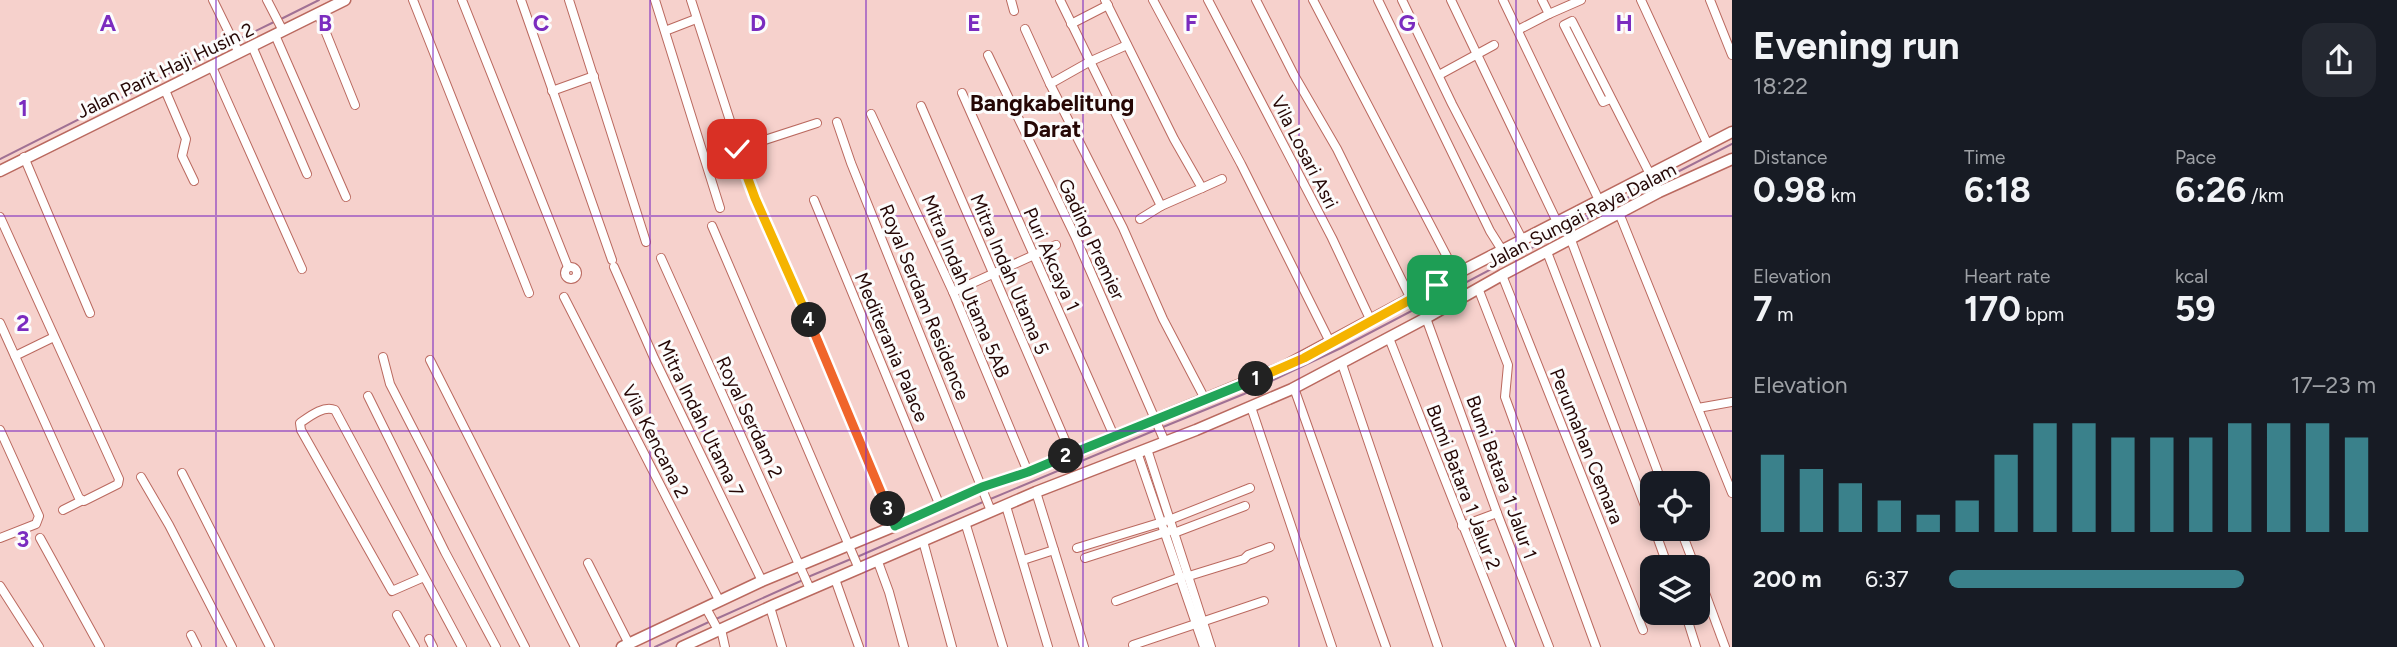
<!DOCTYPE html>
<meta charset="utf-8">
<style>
body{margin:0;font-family:Figtree,sans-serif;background:#242831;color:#f1f3f6;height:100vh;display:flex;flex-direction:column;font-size:26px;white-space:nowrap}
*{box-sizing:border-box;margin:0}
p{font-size:23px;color:#9ea1a6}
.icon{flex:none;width:38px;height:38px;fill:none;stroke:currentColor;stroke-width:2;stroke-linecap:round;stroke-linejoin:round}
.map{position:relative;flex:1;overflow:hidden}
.panel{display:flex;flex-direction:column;background:#171b24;width:665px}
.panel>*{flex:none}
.controls{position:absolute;left:1640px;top:471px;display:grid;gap:14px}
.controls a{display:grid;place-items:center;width:70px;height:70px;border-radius:14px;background:#171b24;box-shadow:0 4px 10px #0003;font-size:35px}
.pin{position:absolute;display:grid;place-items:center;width:60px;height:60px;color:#fff;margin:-30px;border-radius:14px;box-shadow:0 4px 10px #0006}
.km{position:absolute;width:35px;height:35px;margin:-18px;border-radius:50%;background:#222;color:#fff;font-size:19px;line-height:35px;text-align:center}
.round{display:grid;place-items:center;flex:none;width:74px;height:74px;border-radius:21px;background:#242831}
.summary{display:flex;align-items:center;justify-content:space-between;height:119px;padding:0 21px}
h1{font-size:38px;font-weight:700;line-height:52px}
.metrics{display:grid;grid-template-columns:repeat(3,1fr);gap:10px;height:119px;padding:7px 21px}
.metrics div{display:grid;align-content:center}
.metrics b{font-size:35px;font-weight:700}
.metrics small{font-size:19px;font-weight:400}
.metrics p{font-size:19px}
.chart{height:196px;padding:14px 21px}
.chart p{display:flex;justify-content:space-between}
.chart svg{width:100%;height:126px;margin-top:7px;stroke:#3a818b;stroke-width:6}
ul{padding:0 21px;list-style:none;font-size:23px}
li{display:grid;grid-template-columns:112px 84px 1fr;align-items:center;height:52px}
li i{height:18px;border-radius:9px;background:#3a818b}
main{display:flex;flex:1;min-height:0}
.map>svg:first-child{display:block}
</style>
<main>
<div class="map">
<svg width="1732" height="647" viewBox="0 0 1732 647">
<rect width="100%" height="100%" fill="#f6d1cc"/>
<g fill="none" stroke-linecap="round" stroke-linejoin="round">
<g stroke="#a07194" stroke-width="2">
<polyline points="279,20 319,0"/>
<polyline points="235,41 274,22"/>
<polyline points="0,159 230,43"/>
<polyline points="1658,182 1732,144"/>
<polyline points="1605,209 1653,185"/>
<polyline points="1163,427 1244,394 1341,348 1600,212"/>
<polyline points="988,500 1158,429"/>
<polyline points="857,557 983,502"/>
<polyline points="808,577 851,559"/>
<polyline points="716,619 803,580"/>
<polyline points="655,647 711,621"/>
</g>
<g stroke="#ba695f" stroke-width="10">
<g id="street">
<polyline points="213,0 239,53"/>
<polyline points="267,0 283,31"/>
<polyline points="413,0 529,293"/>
<polyline points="462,0 568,267"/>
<polyline points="521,0 612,260"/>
<polyline points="569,0 646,242"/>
<polyline points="655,0 720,208"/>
<polyline points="691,0 755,198 826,358 895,526"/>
<polyline points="1011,0 1014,11"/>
<polyline points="1060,0 1161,206 1202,188 1174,139 1105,0"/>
<polyline points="1153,0 1241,164 1330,342"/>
<polyline points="1208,0 1332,238 1371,321"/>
<polyline points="1256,0 1294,75 1337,149 1411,299"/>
<polyline points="1313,0 1456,274"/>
<polyline points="1378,0 1490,231 1502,250"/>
<polyline points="1402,0 1452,104 1523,241"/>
<polyline points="1451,0 1557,222"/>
<polyline points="1503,0 1608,219"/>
<polyline points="1641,0 1707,143"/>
<polyline points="1710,0 1732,55"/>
<polyline points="318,13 355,105"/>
<polyline points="1549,14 1581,0"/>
<polyline points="1071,24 1108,5"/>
<polyline points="1025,29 1050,84 1123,228 1163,319 1206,401"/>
<polyline points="1518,30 1549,14 1542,0"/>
<polyline points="665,31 696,19"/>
<polyline points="275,35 346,197"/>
<polyline points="252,46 307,174"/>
<polyline points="988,55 1075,236 1165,442"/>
<polyline points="212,67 302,269"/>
<polyline points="1439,75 1494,45"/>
<polyline points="1050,84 1089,62 1127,45"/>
<polyline points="165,90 186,139 182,156 194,181"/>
<polyline points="552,91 594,76"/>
<polyline points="962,93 1114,436"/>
<polyline points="1610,99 1603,102 1564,25 1572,21 1659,192"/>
<polyline points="921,106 1071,454"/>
<polyline points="871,114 953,292 1028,472"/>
<polyline points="837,122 851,163 991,511"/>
<polyline points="737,149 817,123"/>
<polyline points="24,157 90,313"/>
<polyline points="1202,188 1222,179"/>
<polyline points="814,200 940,506"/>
<polyline points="1619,213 1732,493"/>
<polyline points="0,217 119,479 118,484 84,501 79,498 0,323"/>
<polyline points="1140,219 1161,206"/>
<polyline points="712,226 859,569"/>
<polyline points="1571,240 1662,483"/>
<polyline points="1547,252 1652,524"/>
<polyline points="661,258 810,589"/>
<circle cx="571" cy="273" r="6"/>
<polyline points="614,267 654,358 762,581"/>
<polyline points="1502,275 1643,630"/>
<polyline points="1478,288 1508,365 1505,397 1596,647"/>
<polyline points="953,292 1056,245"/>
<polyline points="564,297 719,600"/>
<polyline points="1426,318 1497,513 1549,647"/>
<polyline points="1389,338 1511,647"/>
<polyline points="15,356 54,337"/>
<polyline points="383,357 390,384 525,647"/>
<polyline points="430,360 575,647"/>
<polyline points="1342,364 1438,647"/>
<polyline points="1294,388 1386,647"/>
<polyline points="368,396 445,552 496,647"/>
<polyline points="1251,407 1332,647"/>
<polyline points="1698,408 1732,402"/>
<polyline points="0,430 39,516 36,524 0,538"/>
<polyline points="1147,449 1211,647"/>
<polyline points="1137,452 1204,647"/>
<polyline points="182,473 270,647"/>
<polyline points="141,477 169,525 232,647"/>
<polyline points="1036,492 1084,647"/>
<polyline points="1006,506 1048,647"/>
<polyline points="63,510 81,501"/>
<polyline points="965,522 1003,647"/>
<polyline points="1462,526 1497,513"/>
<polyline points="1654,528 1668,567"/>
<polyline points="1680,528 1695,567"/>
<polyline points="1174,533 1245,506"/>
<polyline points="40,538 100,647"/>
<polyline points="923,541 952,647"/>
<polyline points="1077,548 1169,520 1250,488"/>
<polyline points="1085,558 1169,531"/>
<polyline points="1023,560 1054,550"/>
<polyline points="878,562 889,592 904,647"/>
<polyline points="588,563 629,644"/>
<polyline points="1698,574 1725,647"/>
<polyline points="1189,576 1244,559 1248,555 1270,547"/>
<path d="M 424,577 L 392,591 L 301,430 L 300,423 C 310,416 324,405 335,410 L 462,647"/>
<polyline points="835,579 859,647"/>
<polyline points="0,586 39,647"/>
<polyline points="1116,601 1181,577"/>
<polyline points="770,607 782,647"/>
<polyline points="706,608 718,630"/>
<polyline points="1685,612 1696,647"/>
<polyline points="397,615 415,647"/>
<polyline points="721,629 725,647"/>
<polyline points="191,635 197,647"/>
<polyline points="429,639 433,647"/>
<polyline points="1133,645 1264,601"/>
</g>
</g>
<g stroke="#ba695f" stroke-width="13">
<g id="secondary">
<polyline points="0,171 345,0"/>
<polyline points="622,647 762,581 895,526 982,487 1028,472 1285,366 1456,274 1732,132"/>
<polyline points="682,647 774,605 1036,492 1196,430 1292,389 1426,318 1502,275 1659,192 1732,159"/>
</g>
</g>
<use href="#street" stroke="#fff" stroke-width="8"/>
<use href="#secondary" stroke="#fff" stroke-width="10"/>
</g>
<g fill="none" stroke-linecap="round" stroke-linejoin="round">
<g stroke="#fff" stroke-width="14">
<polyline id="split-1" points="1256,379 1304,358 1437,285"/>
</g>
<g stroke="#fff" stroke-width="14">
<polyline id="split-2" points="1066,456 1256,379"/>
</g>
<g stroke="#fff" stroke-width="14">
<polyline id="split-3" points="888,509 895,526 982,487 1028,472 1066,456"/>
</g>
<g stroke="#fff" stroke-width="14">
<polyline id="split-4" points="809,320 888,509"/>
</g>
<g stroke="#fff" stroke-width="14">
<polyline id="split-5" points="737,149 755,198 809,320"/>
</g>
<use href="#split-1" stroke="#f5b400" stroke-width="9"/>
<use href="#split-2" stroke="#22a559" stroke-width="9"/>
<use href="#split-3" stroke="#22a559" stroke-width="9"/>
<use href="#split-4" stroke="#f0652b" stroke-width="9"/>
<use href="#split-5" stroke="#f5b400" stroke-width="9"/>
</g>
<path fill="none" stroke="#7b2cbf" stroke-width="2" stroke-opacity="0.55" d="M 216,0 L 216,647M 433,0 L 433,647M 650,0 L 650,647M 866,0 L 866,647M 1083,0 L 1083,647M 1299,0 L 1299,647M 1516,0 L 1516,647M 0,216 L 1732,216M 0,431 L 1732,431"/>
<g text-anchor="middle" stroke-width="6" stroke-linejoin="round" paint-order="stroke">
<g font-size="19" fill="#250705" stroke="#fcfcfc">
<text transform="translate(165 70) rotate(-26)" y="7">Jalan Parit Haji Husin 2</text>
<text transform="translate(1305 152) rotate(63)" y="7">Vila Losari Asri</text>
<text transform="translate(1581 215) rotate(-27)" y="7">Jalan Sungai Raya Dalam</text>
<text transform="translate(1092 239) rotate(65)" y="7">Gading Premier</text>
<text transform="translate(1052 259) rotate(66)" y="7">Puri Akcaya 1</text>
<text transform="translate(1010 274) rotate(67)" y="7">Mitra Indah Utama 5</text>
<text transform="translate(966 286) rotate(67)" y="7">Mitra Indah Utama 5AB</text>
<text transform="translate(925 302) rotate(68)" y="7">Royal Serdam Residence</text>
<text transform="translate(892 347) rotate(67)" y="7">Mediterania Palace</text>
<text transform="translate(750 417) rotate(65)" y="7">Royal Serdam 2</text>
<text transform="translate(701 418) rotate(64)" y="7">Mitra Indah Utama 7</text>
<text transform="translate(656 441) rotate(63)" y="7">Vila Kencana 2</text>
<text transform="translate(1587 446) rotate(68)" y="7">Perumahan Cemara</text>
<text transform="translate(1502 477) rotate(70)" y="7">Bumi Batara 1 Jalur 1</text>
<text transform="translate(1464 487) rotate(69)" y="7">Bumi Batara 1 Jalur 2</text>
</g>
<g font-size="23" font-weight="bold" fill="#250705" stroke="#fcfcfc">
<text x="1052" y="111">Bangkabelitung<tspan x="1052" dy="26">Darat</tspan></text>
</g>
</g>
<g font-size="23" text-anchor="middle" font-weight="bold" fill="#7b2cbf" stroke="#fcfcfc" stroke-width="6" stroke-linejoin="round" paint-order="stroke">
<text x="108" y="31">A</text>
<text x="325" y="31">B</text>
<text x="541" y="31">C</text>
<text x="758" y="31">D</text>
<text x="974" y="31">E</text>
<text x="1191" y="31">F</text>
<text x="1407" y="31">G</text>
<text x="1624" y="31">H</text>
<text x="23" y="116">1</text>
<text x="23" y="331">2</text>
<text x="23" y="547">3</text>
</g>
</svg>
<div class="controls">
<a><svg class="icon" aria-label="locate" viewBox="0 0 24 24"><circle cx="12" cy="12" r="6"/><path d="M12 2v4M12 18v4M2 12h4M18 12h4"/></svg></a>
<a><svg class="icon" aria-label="layers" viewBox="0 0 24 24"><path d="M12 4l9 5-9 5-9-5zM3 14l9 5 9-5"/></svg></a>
</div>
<div class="pin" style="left:1437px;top:285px;background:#1e9e55"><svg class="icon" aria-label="arrive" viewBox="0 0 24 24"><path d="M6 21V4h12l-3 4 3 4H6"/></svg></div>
<div class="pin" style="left:737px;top:149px;background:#d93025"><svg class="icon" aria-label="check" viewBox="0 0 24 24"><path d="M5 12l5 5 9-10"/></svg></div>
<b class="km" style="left:1256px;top:379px">1</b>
<b class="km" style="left:1066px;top:456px">2</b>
<b class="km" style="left:888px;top:509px">3</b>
<b class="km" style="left:809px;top:320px">4</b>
</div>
<section class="panel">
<div class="summary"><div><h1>Evening run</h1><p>18:22</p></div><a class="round"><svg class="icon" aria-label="share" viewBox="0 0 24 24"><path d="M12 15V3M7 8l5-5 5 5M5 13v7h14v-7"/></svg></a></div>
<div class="metrics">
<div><p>Distance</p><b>0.98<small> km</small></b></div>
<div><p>Time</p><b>6:18</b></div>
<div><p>Pace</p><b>6:26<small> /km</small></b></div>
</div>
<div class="metrics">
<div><p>Elevation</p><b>7<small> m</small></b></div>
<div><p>Heart rate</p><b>170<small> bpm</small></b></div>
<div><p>kcal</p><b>59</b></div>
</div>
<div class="chart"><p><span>Elevation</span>17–23 m</p>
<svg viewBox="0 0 160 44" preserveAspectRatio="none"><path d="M5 44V17M15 44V22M25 44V27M35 44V33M45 44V38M55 44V33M65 44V17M75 44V6M85 44V6M95 44V11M105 44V11M115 44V11M125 44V6M135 44V6M145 44V6M155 44V11"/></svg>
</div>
<ul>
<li><b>200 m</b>6:37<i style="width:69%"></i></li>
</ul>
</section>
</main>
